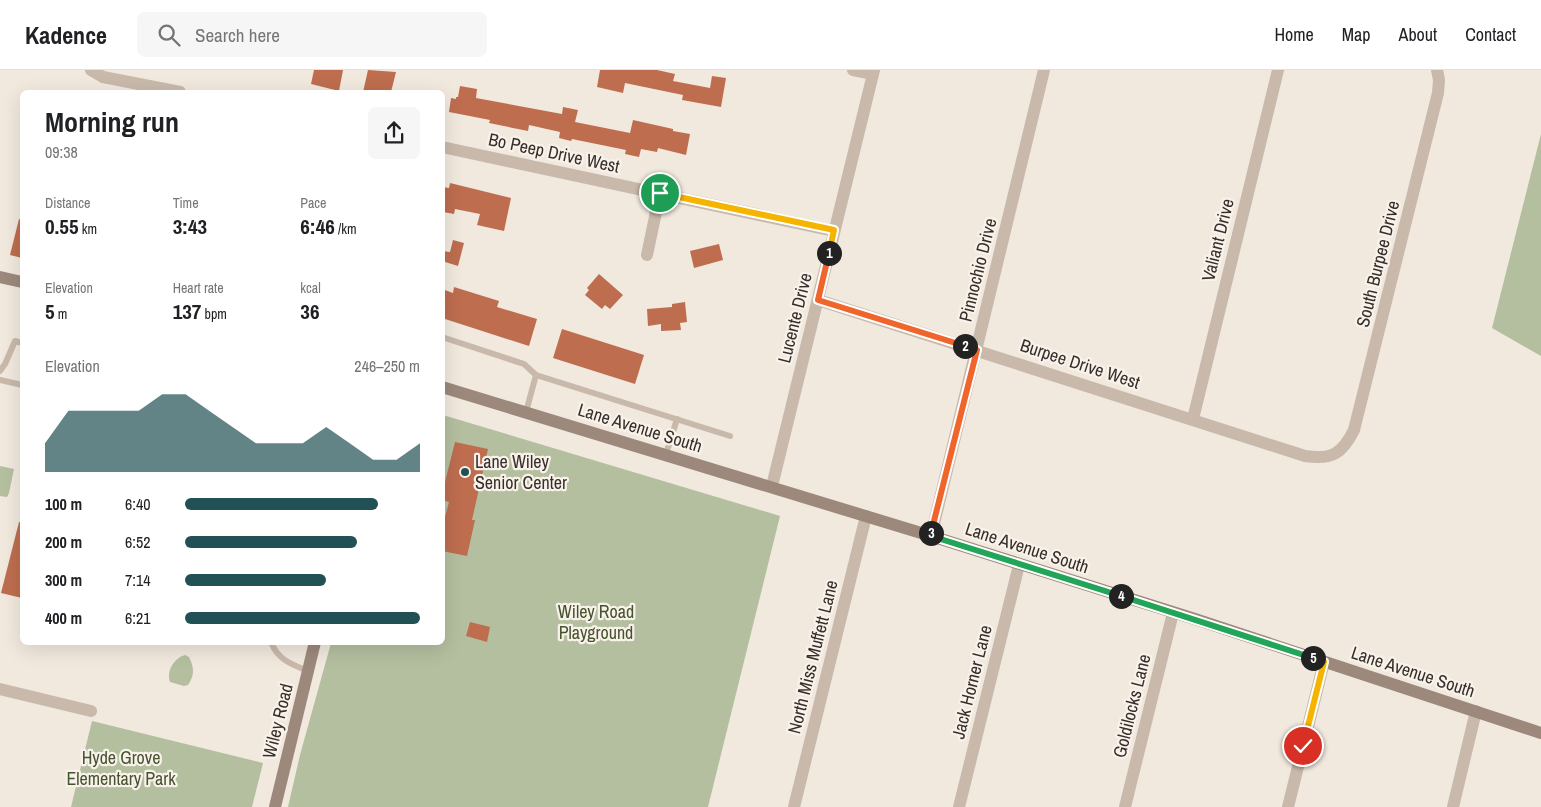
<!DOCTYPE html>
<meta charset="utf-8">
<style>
body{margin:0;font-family:"Archivo Narrow",sans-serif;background:#f6f6f6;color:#202124;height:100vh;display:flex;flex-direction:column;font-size:19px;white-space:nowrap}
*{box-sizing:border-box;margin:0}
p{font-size:16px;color:#757577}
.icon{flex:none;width:28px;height:28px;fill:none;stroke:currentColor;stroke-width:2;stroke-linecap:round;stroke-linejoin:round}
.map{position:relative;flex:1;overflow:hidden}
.drawer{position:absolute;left:20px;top:20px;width:425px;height:555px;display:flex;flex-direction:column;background:#fff;border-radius:8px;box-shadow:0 5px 20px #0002}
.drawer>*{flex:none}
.pin{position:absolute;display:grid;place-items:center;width:42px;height:42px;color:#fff;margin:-21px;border:2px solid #fff;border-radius:50%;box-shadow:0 1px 5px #0007}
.km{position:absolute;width:25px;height:25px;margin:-12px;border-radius:50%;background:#222;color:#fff;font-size:14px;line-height:25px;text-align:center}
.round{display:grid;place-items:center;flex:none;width:52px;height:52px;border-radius:8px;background:#f6f6f6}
.summary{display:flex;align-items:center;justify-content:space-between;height:85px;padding:0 25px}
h1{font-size:28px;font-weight:700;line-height:38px}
.metrics{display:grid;grid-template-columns:repeat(3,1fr);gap:8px;height:85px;padding:5px 25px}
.metrics div{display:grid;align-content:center}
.metrics b{font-size:21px;font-weight:700}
.metrics small{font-size:14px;font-weight:400}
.metrics p{font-size:14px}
.chart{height:140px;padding:10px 25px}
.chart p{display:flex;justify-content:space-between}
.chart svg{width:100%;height:90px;margin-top:5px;fill:#225155;opacity:.7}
ul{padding:0 25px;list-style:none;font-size:16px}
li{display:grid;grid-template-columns:80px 60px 1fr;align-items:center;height:38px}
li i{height:12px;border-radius:6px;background:#225155}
header{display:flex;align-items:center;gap:30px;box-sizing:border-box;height:70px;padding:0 25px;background:#fff;border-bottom:1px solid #e0e0e0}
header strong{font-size:24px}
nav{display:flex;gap:28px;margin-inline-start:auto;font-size:18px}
.search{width:350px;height:45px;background:#f6f6f6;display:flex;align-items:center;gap:12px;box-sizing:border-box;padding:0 18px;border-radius:8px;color:#757577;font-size:19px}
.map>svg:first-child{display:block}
</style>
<header>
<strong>Kadence</strong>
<div class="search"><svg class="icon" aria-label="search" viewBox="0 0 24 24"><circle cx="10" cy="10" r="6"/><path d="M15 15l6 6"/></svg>Search here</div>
<nav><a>Home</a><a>Map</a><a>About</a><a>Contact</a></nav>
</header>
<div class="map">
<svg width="1541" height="737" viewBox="0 0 1541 737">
<rect width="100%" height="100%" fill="#f1e9de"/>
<g fill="#b3bf9f">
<polygon points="1541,64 1541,286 1492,258"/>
<polygon points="443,345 780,446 708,737 288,737 300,685 331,573 442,572"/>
<polygon points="0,396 14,399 9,423 7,427 0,426"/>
<path d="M 185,585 L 189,587 C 194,597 195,605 188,615 L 184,616 L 170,612 C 166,601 174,588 185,585 Z"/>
<polygon points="92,651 263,693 252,737 71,737"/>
</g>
<g fill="#be6d4f">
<polygon points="314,0 343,0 339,21 311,14"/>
<polygon points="368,0 396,2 391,22 363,22"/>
<polygon points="600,0 657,0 675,4 673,11 710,18 712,6 726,8 721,37 682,30 683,25 625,13 623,23 597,17"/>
<polygon points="460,16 477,19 476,28 562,44 563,37 578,40 575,52 630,63 633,50 673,59 673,61 690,64 686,85 658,78 657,82 641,79 639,87 625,84 626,80 572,69 571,71 559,68 560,62 529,55 528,61 489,53 490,50 449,42 451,28 456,29 456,27 458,27"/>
<polygon points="450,113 511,128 504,161 477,155 480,144 455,139 454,144 443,142 445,136 442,136 442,117 449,118"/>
<polygon points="19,149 22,150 22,188 10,185"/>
<polygon points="453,170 464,173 458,196 442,191 442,181 450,182"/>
<polygon points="719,174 723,190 694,198 690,181"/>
<polygon points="599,204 623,225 610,239 605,235 602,239 585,225 589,220 587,218"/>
<polygon points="454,217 499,231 497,237 537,249 529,276 442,248 442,219 453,223"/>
<polygon points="685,232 687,252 680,253 681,260 661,261 661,254 648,256 647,239 672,237 672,234"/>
<polygon points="562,259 644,285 635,314 553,288"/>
<polygon points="455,372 488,379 472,450 475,450 467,486 442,481 442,458 449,432 442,430 442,424"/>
<polygon points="19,452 22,453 22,528 1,523"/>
<polygon points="470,552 490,557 487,572 466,566"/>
</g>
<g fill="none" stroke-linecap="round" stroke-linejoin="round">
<g stroke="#c8b9ab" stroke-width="6">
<polyline points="442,267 524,294 536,305 526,342"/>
<polyline points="0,301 5,294 15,271 22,273"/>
<polyline points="536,305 730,366"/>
<polyline points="0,310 22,315"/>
<polyline points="666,384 677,349"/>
<path d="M 271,572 C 278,590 291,594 308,601"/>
</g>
<g stroke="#c8b9ab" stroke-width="12">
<polyline points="91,0 103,7 180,22"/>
<polyline points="853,0 873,4"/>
<polyline points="442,77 834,161"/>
<polyline points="647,185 660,123"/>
<path d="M 818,230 L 1305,386 C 1332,390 1342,384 1354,360 L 1438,23 L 1439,10 L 1437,0"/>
<polyline points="1193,349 1278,0"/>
<polyline points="772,416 874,0"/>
<polyline points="931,466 1044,0"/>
<polyline points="0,619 91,641"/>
<polyline points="794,737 866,446"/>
<polyline points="959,737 1019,495"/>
<polyline points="1125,737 1173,543"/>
<polyline points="1288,737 1324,592"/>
<polyline points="1453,737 1476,641"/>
</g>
<g stroke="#9c897c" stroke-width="12">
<polyline points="0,207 22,212"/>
<polyline points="442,317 931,466 1195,549 1541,663"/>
<polyline points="275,737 315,572"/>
</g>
</g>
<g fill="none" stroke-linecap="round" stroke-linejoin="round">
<g stroke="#fff" stroke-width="10">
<polyline id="split-1" points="660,123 834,160 829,183"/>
</g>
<g stroke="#fff" stroke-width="10">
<polyline id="split-2" points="829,183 818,230 965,276"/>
</g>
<g stroke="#fff" stroke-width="10">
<polyline id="split-3" points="931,463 977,280 965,276"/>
</g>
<g stroke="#fff" stroke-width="10">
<polyline id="split-4" points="931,463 931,466 1121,526"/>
</g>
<g stroke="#fff" stroke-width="10">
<polyline id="split-5" points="1121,526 1313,588"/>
</g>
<g stroke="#fff" stroke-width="10">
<polyline id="split-6" points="1303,676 1324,592 1313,588"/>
</g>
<use href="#split-1" stroke="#f5b400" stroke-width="6"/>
<use href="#split-2" stroke="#f0652b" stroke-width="6"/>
<use href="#split-3" stroke="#f0652b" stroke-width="6"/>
<use href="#split-4" stroke="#22a559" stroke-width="6"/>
<use href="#split-5" stroke="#22a559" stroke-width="6"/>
<use href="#split-6" stroke="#f5b400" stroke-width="6"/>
</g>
<circle fill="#225155" stroke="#f9f2ea" stroke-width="2" cx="465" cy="402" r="5"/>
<g text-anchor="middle" stroke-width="4.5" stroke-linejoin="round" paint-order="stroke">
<g font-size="18" fill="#362e2a" stroke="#f9f2ea">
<text transform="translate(554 83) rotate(12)" y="6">Bo Peep Drive West</text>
<text transform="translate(1218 170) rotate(-76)" y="6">Valiant Drive</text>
<text transform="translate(1378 194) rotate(-76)" y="6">South Burpee Drive</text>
<text transform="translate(978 200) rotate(-76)" y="6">Pinnochio Drive</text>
<text transform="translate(795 248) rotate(-76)" y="6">Lucente Drive</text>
<text transform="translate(1080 294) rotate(18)" y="6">Burpee Drive West</text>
<text transform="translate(640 358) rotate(17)" y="6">Lane Avenue South</text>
<text transform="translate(1027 478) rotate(18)" y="6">Lane Avenue South</text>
<text transform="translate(813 587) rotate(-76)" y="6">North Miss Muffett Lane</text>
<text transform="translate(1413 602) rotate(18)" y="6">Lane Avenue South</text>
<text transform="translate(972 612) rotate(-76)" y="6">Jack Horner Lane</text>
<text transform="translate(1132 636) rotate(-76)" y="6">Goldilocks Lane</text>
<text transform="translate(278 651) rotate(-76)" y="6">Wiley Road</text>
</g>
<g font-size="18" fill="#362e2a" stroke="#f9f2ea" text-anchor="start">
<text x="475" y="398">Lane Wiley<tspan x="475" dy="21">Senior Center</tspan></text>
</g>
<g font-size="18" fill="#45532f" stroke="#f9f2ea">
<text x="596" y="548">Wiley Road<tspan x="596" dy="21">Playground</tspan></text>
<text x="121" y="694">Hyde Grove<tspan x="121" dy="21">Elementary Park</tspan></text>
</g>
</g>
</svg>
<div class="pin" style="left:660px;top:123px;background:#1e9e55"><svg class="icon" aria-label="arrive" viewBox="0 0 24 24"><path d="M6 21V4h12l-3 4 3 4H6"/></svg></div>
<div class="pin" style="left:1303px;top:676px;background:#d93025"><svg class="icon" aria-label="check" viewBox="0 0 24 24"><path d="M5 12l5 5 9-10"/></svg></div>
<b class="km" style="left:829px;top:183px">1</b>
<b class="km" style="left:965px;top:276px">2</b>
<b class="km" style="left:931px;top:463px">3</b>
<b class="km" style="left:1121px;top:526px">4</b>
<b class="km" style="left:1313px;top:588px">5</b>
<section class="drawer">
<div class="summary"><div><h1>Morning run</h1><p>09:38</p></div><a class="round"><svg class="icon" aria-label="share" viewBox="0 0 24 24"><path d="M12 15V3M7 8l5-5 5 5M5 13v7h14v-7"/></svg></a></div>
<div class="metrics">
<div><p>Distance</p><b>0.55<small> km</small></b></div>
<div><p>Time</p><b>3:43</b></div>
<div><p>Pace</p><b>6:46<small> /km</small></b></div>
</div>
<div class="metrics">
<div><p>Elevation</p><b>5<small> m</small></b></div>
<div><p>Heart rate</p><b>137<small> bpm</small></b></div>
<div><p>kcal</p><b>36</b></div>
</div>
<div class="chart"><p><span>Elevation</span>246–250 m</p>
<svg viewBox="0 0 160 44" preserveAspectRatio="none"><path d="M0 44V30L10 14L20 14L30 14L40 14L50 6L60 6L70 14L80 22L90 30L100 30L110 30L120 22L130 30L140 38L150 38L160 30V44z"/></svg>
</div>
<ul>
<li><b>100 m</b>6:40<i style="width:82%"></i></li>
<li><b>200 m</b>6:52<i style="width:73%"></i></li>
<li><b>300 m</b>7:14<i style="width:60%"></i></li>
<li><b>400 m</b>6:21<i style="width:100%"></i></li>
</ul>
</section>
</div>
